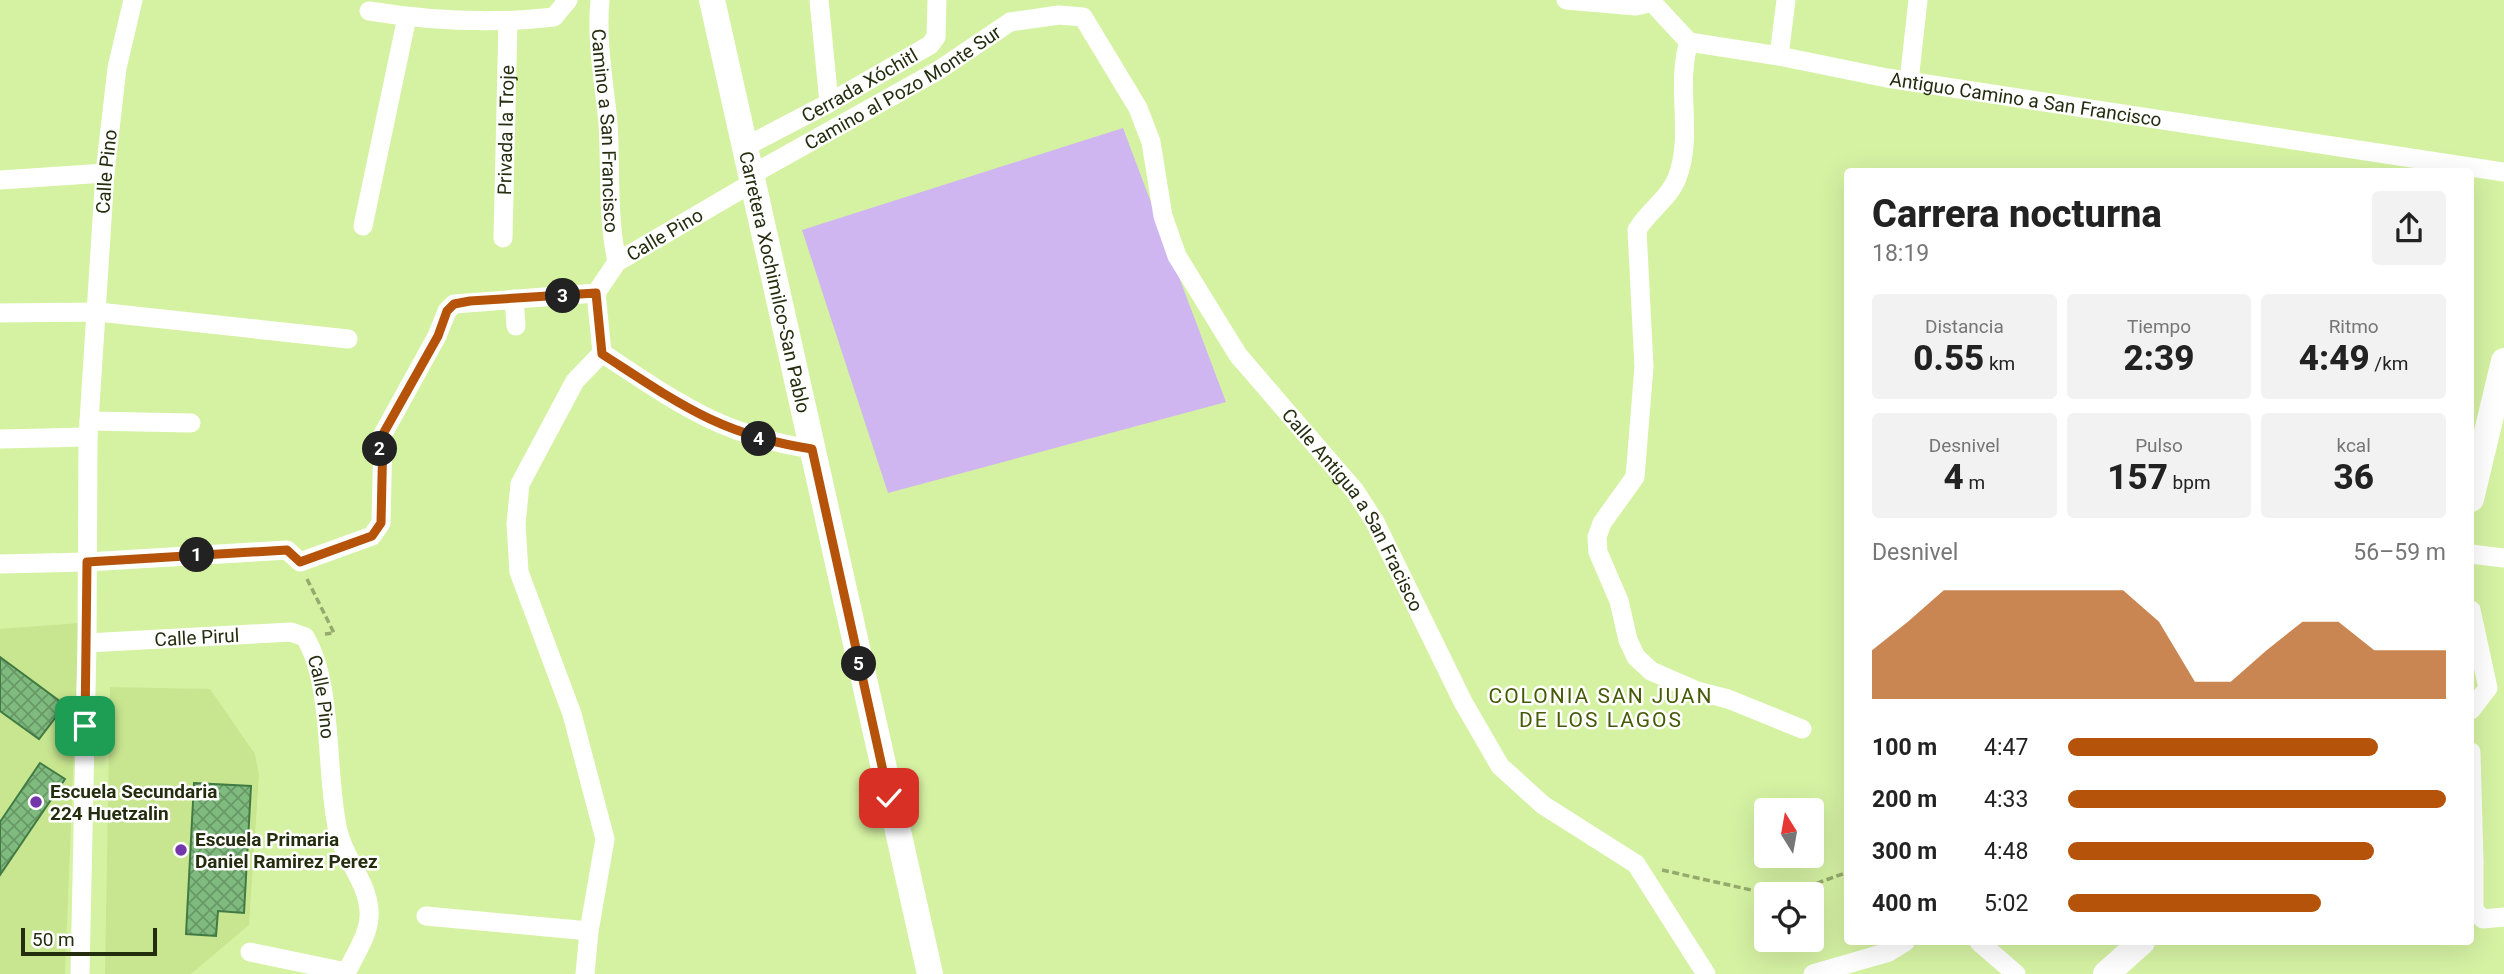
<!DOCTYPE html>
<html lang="es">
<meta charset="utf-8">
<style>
body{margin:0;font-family:Roboto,sans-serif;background:#f2f2f2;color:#222;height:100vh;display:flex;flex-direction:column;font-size:26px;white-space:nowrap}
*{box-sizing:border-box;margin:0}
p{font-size:23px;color:#767676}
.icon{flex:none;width:38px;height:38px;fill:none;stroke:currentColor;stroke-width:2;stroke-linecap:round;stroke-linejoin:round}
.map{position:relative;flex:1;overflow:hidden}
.sheet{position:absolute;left:1844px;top:168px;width:630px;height:777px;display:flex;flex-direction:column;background:#fff;border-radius:7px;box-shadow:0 7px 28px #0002}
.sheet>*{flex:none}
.needle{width:46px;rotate:349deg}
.fabs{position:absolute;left:1754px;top:798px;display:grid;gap:14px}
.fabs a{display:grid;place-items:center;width:70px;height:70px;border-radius:7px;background:#fff;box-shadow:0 7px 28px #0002;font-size:35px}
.scale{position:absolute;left:21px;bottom:18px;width:136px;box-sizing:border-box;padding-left:7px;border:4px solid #242e0f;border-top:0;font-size:19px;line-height:24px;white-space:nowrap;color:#242e0f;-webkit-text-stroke:5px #fff;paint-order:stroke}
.pin{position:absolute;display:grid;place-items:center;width:60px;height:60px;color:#fff;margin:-30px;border-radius:14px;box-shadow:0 4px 10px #0006}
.km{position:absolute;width:35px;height:35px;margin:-18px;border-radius:50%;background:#222;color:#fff;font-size:19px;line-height:35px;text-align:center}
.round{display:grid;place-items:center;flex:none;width:74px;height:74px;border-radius:7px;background:#f2f2f2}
.head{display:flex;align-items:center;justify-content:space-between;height:119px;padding:0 28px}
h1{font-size:38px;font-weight:800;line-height:52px}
.figures{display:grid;grid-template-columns:repeat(3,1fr);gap:10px;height:119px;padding:7px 28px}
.figures div{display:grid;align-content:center;border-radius:7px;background:#f2f2f2;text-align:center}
.figures b{font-size:35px;font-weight:800}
.figures small{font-size:19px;font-weight:400}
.figures p{font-size:19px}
.chart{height:196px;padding:14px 28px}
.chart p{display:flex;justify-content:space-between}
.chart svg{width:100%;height:126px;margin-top:7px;fill:#b45309;opacity:.7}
ul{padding:0 28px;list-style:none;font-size:23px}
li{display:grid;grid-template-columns:112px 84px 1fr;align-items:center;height:52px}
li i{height:18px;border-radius:9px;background:#b45309}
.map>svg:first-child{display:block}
</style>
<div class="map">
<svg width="2504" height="974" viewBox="0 0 2504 974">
<defs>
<pattern id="building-cross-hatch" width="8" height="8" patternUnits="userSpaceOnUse" patternTransform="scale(1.75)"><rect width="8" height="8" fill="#7fbb7f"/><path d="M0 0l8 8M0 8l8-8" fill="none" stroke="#689866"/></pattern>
</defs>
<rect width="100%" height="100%" fill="#d5f2a3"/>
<g fill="#c8e690">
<polygon points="79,623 65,974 0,974 0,629"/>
<polygon points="110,687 210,689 255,754 259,775 249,925 191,974 105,974"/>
</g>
<polygon fill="#cfb6f0" points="1123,128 1226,402 888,493 802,230"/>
<g fill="url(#building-cross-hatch)" stroke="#417b43" stroke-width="2">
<polygon points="0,657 65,705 39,739 0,711"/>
<polygon points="40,763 65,779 0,875 0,822"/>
<polygon points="194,783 251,786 244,913 218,911 216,936 186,934"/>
</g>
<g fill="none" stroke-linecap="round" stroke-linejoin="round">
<g stroke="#95ab6d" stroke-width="3.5" stroke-dasharray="7 3.5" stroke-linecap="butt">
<polyline points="307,579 334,633 325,634"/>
<polyline points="1662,870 1769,894"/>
<polyline points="1787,894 1848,872"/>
</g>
<g stroke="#fff" stroke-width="19">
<path id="s1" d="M 600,0 C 596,42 604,81 608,123 C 611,170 607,215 617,262"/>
<polyline points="819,0 829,103"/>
<polyline points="1566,0 1636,6 1652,2"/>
<path id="s2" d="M 1650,0 L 1689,42 L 1779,56 L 1887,78 L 2504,172"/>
<path d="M 369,11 C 431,21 493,24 554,17 L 568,0"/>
<path d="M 1689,42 C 1675,86 1694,135 1677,178 C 1669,199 1648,211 1637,230 L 1644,367 L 1635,477 L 1602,523 L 1597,537 L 1598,552 L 1619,601 L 1628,640 L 1636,657 L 1651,671 L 1697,691 L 1728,699 L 1802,729"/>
<polyline points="1779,56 1786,0"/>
<polyline points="1909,81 1918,0"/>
<path id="s3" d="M 745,147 L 829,103 L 930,45 L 936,37 L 937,0"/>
<path id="s4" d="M 751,175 L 939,70 L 1010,22 L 1059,15 L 1083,17 L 1138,108 L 1151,142 L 1163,216 L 1177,256 L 1238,355 L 1355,491 L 1375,522 L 1463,702 L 1500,766 L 1543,805 L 1636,864 L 1706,974"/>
<polyline points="0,180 105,173"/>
<polyline points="363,226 407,17"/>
<path id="s5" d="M 503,238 L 508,22"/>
<polyline points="514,299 516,326"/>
<polyline points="0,313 98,312 348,339"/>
<path d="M 602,353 C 678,403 720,435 812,449"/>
<polyline points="89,421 191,423"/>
<polyline points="0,439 88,437"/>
<polyline points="2471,554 2504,558"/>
<path id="s6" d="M 0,564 L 87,562 L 287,550 L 300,562 L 372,536 L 381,523 L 383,434 L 437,336 L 447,311 L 454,304 L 596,293 L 617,262 L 752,183"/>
<polyline points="2471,610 2488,688 2471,710"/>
<path id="s7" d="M 87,643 L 291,632 L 305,637 C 334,685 325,775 338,831 C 344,859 367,881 369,910 C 371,933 355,953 346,974"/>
<polyline points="2471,752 2474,861 2471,862"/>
<polyline points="2474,861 2474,910 2483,919 2504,917"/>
<polyline points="426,916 589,931"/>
<polyline points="1979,942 2016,974"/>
<polyline points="250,952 346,972"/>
<path id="s8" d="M 80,974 L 87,643 L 88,437 L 105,173 L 117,68 L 133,0"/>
<polyline points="585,974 589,931 605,839 572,714 519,572 516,524 520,484 575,381 602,353 596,293"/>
<polyline points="1813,974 1889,952 1905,942"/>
</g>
<g stroke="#fff" stroke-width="26">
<path id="s9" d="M 712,0 L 930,974"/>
<polyline points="2471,499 2504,361"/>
<polyline points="2106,974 2142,942"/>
</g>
</g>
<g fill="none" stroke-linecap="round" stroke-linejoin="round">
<g stroke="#fff" stroke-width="14">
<path id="route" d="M 85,726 L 87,562 L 287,550 L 300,562 L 372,536 L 381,523 L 383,434 L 438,336 L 447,311 L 454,304 L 470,301 L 596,293 L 602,354 C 678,403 720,435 812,449 L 889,798"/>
</g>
<use href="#route" stroke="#b45309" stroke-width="9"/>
</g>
<g fill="#7436ab" stroke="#fff" stroke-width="2.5">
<circle cx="36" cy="802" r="7"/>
<circle cx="181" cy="850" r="7"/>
</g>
<g text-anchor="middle" stroke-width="5" stroke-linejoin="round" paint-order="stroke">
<g font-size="19" fill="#242e0f" stroke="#fff">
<text dy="7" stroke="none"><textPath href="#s3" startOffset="130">Cerrada Xóchitl</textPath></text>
<text dy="7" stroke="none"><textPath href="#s4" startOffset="175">Camino al Pozo Monte Sur</textPath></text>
<text dy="7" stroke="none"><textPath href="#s2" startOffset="399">Antiguo Camino a San Francisco</textPath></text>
<text dy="7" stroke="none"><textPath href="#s5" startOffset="108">Privada la Troje</textPath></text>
<text dy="7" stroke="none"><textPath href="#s1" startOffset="131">Camino a San Francisco</textPath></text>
<text dy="7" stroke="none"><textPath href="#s8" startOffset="803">Calle Pino</textPath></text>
<text dy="7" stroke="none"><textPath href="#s6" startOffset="870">Calle Pino</textPath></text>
<text dy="7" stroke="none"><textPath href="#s9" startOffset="289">Carretera Xochimilco-San Pablo</textPath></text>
<text dy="7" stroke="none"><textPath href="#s4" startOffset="945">Calle Antigua a San Fracisco</textPath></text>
<text dy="7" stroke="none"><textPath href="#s7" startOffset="110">Calle Pirul</textPath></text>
<text dy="7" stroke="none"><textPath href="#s7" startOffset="282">Calle Pino</textPath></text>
</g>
<g font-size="19" font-weight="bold" fill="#242e0f" stroke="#fff" text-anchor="start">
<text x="50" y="798">Escuela Secundaria<tspan x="50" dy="22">224 Huetzalin</tspan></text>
<text x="195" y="846">Escuela Primaria<tspan x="195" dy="22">Daniel Ramirez Perez</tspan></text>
</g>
<g font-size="21" letter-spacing="2" fill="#455b07" stroke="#fff">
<text x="1601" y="703">COLONIA SAN JUAN<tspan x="1601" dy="24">DE LOS LAGOS</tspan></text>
</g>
</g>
</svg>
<div class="fabs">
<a><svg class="needle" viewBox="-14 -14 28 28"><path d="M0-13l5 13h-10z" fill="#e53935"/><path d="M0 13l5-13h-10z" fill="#767676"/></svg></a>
<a><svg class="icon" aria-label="locate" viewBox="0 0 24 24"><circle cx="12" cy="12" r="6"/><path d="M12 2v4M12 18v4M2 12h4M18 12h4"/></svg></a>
</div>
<div class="scale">50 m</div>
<div class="pin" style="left:85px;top:726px;background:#1e9e55"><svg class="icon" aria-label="arrive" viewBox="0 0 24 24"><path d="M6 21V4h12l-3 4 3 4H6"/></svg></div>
<div class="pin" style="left:889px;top:798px;background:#d93025"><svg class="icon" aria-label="check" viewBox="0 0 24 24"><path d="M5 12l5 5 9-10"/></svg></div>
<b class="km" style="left:197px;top:555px">1</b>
<b class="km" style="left:380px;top:449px">2</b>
<b class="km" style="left:563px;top:296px">3</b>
<b class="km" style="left:759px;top:439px">4</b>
<b class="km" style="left:859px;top:664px">5</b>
<section class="sheet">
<div class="head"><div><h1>Carrera nocturna</h1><p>18:19</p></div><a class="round"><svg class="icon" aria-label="share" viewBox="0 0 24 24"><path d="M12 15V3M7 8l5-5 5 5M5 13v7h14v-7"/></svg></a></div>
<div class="figures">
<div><p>Distancia</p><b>0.55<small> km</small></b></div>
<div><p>Tiempo</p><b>2:39</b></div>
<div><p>Ritmo</p><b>4:49<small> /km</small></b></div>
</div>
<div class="figures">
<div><p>Desnivel</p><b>4<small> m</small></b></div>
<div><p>Pulso</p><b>157<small> bpm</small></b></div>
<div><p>kcal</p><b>36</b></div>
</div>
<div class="chart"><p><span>Desnivel</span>56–59 m</p>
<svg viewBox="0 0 160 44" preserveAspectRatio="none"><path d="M0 44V27L10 17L20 6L30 6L40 6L50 6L60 6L70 6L80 17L90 38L100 38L110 27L120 17L130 17L140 27L150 27L160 27V44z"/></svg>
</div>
<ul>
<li><b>100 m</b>4:47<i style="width:82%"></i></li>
<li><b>200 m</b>4:33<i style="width:100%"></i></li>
<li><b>300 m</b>4:48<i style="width:81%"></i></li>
<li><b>400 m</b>5:02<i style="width:67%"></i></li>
</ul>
</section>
</div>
